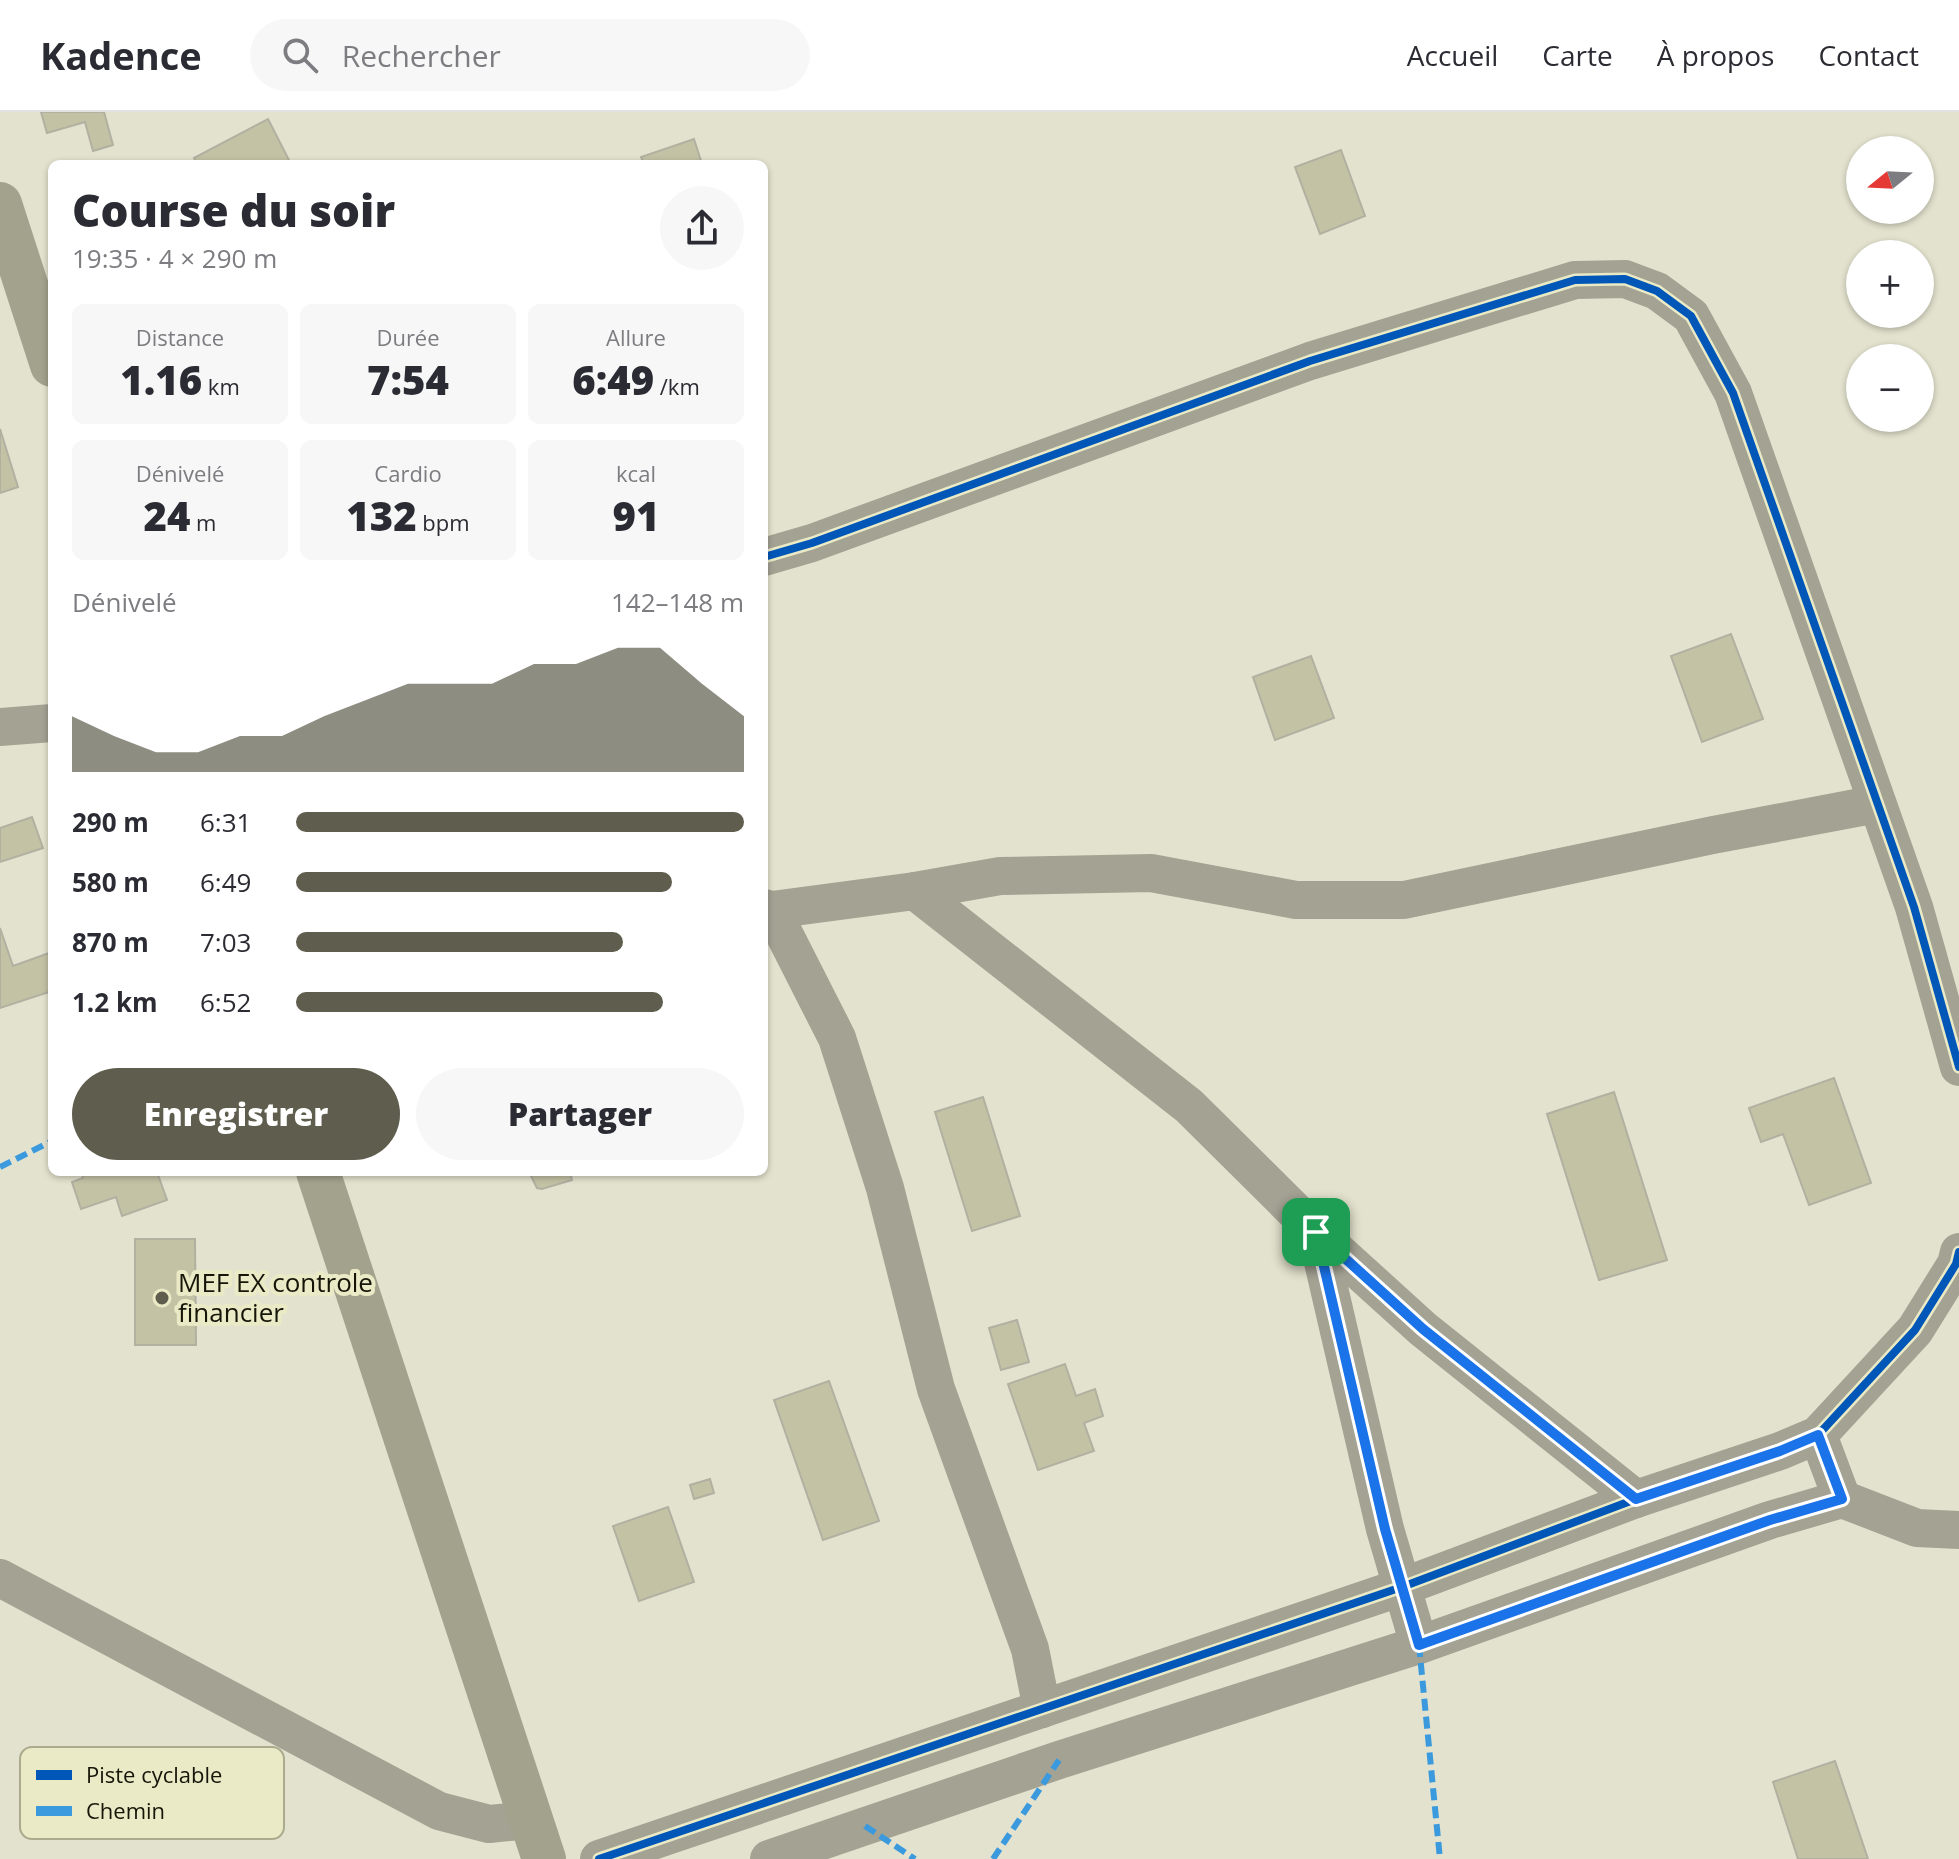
<!DOCTYPE html>
<html lang="fr">
<meta charset="utf-8">
<style>
body{margin:0;font-family:"Open Sans",sans-serif;background:#f7f7f7;color:#2b2b33;height:100vh;display:flex;flex-direction:column;font-size:30px;white-space:nowrap}
*{box-sizing:border-box;margin:0}
p{font-size:26px;color:#7c7c81}
.icon{flex:none;width:44px;height:44px;fill:none;stroke:currentColor;stroke-width:2;stroke-linecap:round;stroke-linejoin:round}
.map{position:relative;flex:1;overflow:hidden}
.panel{position:absolute;left:48px;top:48px;width:720px;height:1016px;display:flex;flex-direction:column;background:#fff;border-radius:12px;box-shadow:0 2px 6px #0004}
.panel>*{flex:none}
.needle{width:52px;rotate:252deg}
.fabs{position:absolute;left:1846px;top:24px;display:grid;gap:16px}
.fabs a{display:grid;place-items:center;width:88px;height:88px;border-radius:50%;background:#fff;box-shadow:0 2px 6px #0004;font-size:40px}
.pin{position:absolute;display:grid;place-items:center;width:68px;height:68px;color:#fff;margin:-34px;border-radius:16px;box-shadow:0 4px 12px #0006}
.round{display:grid;place-items:center;flex:none;width:84px;height:84px;border-radius:42px;background:#f7f7f7}
.headline{display:flex;align-items:center;justify-content:space-between;height:136px;padding:0 24px}
h1{font-size:44px;font-weight:800;line-height:60px}
.stats{display:grid;grid-template-columns:repeat(3,1fr);gap:12px;height:136px;padding:8px 24px}
.stats div{display:grid;align-content:center;border-radius:12px;background:#f7f7f7;text-align:center}
.stats b{font-size:40px;font-weight:800}
.stats small{font-size:22px;font-weight:400}
.stats p{font-size:22px}
.chart{height:224px;padding:16px 24px}
.chart p{display:flex;justify-content:space-between}
.chart svg{width:100%;height:144px;margin-top:8px;fill:#5e5d4e;opacity:.7}
.action{display:flex;gap:16px;margin-top:auto;padding:16px 24px}
.action a{flex:1;height:92px;border-radius:48px;background:#5e5d4e;color:#fff;font-size:32px;font-weight:800;line-height:92px;text-align:center}
.action a+a{background:#f7f7f7;color:#2b2b33}
ul{padding:0 24px;list-style:none;font-size:26px}
li{display:grid;grid-template-columns:128px 96px 1fr;align-items:center;height:60px}
li i{height:20px;border-radius:10px;background:#5e5d4e}
header{display:flex;align-items:center;gap:48px;box-sizing:border-box;height:112px;padding:0 40px;background:#fff;border-bottom:2px solid #e1e1e2}
header strong{font-size:38px}
nav{display:flex;gap:44px;margin-inline-start:auto;font-size:28px}
.search{width:560px;height:72px;background:#f7f7f7;display:flex;align-items:center;gap:20px;box-sizing:border-box;padding:0 28px;border-radius:44px;color:#7c7c81;font-size:30px}
.map>svg:first-child{display:block}
</style>
<header>
<strong>Kadence</strong>
<div class="search"><svg class="icon" aria-label="search" viewBox="0 0 24 24"><circle cx="10" cy="10" r="6"/><path d="M15 15l6 6"/></svg>Rechercher</div>
<nav><a>Accueil</a><a>Carte</a><a>À propos</a><a>Contact</a></nav>
</header>
<div class="map">
<svg width="1959" height="1747" viewBox="0 0 1959 1747">
<rect width="100%" height="100%" fill="#e3e2ce"/>
<g fill="#c4c2a5" stroke="#b1b0a1" stroke-width="2">
<polygon points="41,0 104,0 113,33 93,39 85,10 47,21"/>
<polygon points="268,7 291,52 197,52 194,46"/>
<polygon points="694,27 702,52 644,52 641,45"/>
<polygon points="1341,38 1365,104 1320,122 1295,55"/>
<polygon points="0,317 18,375 0,381"/>
<polygon points="1731,522 1763,607 1702,630 1671,544"/>
<polygon points="1311,544 1334,606 1275,628 1253,565"/>
<polygon points="32,705 43,736 0,750 0,716"/>
<polygon points="0,816 13,854 52,840 52,879 0,896"/>
<polygon points="1834,966 1871,1071 1809,1093 1783,1022 1761,1030 1749,996"/>
<polygon points="1614,980 1667,1148 1599,1168 1547,1002"/>
<polygon points="983,985 1020,1104 972,1119 935,1000"/>
<polygon points="81,1060 157,1060 167,1088 122,1104 116,1085 81,1097 72,1070 83,1066"/>
<polygon points="529,1060 570,1060 572,1068 542,1077 537,1076"/>
<polygon points="135,1127 195,1127 196,1233 135,1233"/>
<polygon points="1017,1208 1029,1250 1001,1258 989,1216"/>
<polygon points="1065,1252 1076,1284 1095,1277 1103,1304 1084,1311 1094,1339 1038,1358 1008,1272"/>
<polygon points="829,1269 879,1409 823,1428 774,1288"/>
<polygon points="710,1367 714,1381 694,1387 690,1373"/>
<polygon points="668,1395 694,1470 639,1489 613,1414"/>
<polygon points="1835,1649 1868,1747 1798,1747 1773,1670"/>
</g>
<g fill="none" stroke-linecap="round" stroke-linejoin="round">
<g stroke="#a3a293" stroke-width="38">
<polyline points="764,445 812,431 1310,249 1575,168 1625,167 1657,179 1691,204 1733,281 1914,795 1959,955"/>
<polyline points="0,615 52,611"/>
<polyline points="915,779 1000,764 1151,761 1296,788 1404,788 1713,723 1877,692"/>
<polyline points="764,796 772,798 915,779 1189,994 1316,1120 1423,1217 1636,1387"/>
<polyline points="772,798 837,926 885,1076 936,1277 1030,1537 1042,1597"/>
<polyline points="1316,1120 1385,1417 1419,1533"/>
<polyline points="1818,1323 1842,1387"/>
<polyline points="0,1466 439,1699 489,1712 531,1708"/>
<polyline points="599,1747 1402,1475 1636,1387 1780,1339 1818,1323 1915,1218 1956,1152 1959,1140"/>
<polyline points="769,1747 1059,1648 1419,1533 1770,1408 1842,1387 1917,1416 1959,1418"/>
</g>
<g stroke="#a3a28d" stroke-width="44">
<polyline points="0,92 52,253"/>
<polyline points="318,1060 544,1747"/>
</g>
<g stroke="#3b9add" stroke-width="6" stroke-dasharray="12 6" stroke-linecap="butt">
<polyline points="0,1055 52,1029"/>
<polyline points="1419,1533 1440,1747"/>
<polyline points="865,1714 915,1747"/>
<polyline points="993,1747 1059,1648"/>
</g>
<g stroke="#ebeac6" stroke-width="13">
<g id="cycleway">
<polyline points="764,445 812,431 1310,249 1575,168 1625,167 1657,179 1691,204 1733,281 1914,795 1959,955"/>
<polyline points="599,1747 1402,1475 1636,1387 1780,1339 1818,1323 1915,1218 1956,1152 1959,1140"/>
</g>
</g>
<use href="#cycleway" stroke="#0057b8" stroke-width="8"/>
</g>
<g fill="none" stroke-linecap="round" stroke-linejoin="round">
<g stroke="#fff" stroke-width="16">
<polygon id="route" points="1316,1120 1423,1217 1636,1387 1780,1339 1818,1323 1842,1387 1770,1408 1419,1533 1385,1417"/>
</g>
<use href="#route" stroke="#1a73e8" stroke-width="10"/>
</g>
<circle fill="#5e5d4e" stroke="#ebeac6" stroke-width="3" cx="162" cy="1186" r="8"/>
<g text-anchor="middle" stroke-width="8" stroke-linejoin="round" paint-order="stroke">
<g font-size="26" fill="#161509" stroke="#ebeac6" text-anchor="start">
<text x="178" y="1180">MEF EX controle<tspan x="178" dy="30">financier</tspan></text>
</g>
</g>
<rect x="20" y="1635" width="264" height="92" rx="12" fill="#ebeac6" stroke="#abaa8d" stroke-width="2"/>
<rect x="36" y="1658" width="36" height="10" fill="#0057b8"/>
<rect x="36" y="1694" width="36" height="10" fill="#3b9add"/>
<g font-size="22" fill="#161509">
<text x="86" y="1671">Piste cyclable</text>
<text x="86" y="1707">Chemin</text>
</g>
</svg>
<div class="fabs">
<a><svg class="needle" viewBox="-14 -14 28 28"><path d="M0-13l5 13h-10z" fill="#e53935"/><path d="M0 13l5-13h-10z" fill="#7c7c81"/></svg></a>
<a>+</a>
<a>−</a>
</div>
<div class="pin" style="left:1316px;top:1120px;background:#1e9e55"><svg class="icon" aria-label="arrive" viewBox="0 0 24 24"><path d="M6 21V4h12l-3 4 3 4H6"/></svg></div>
<section class="panel">
<div class="headline"><div><h1>Course du soir</h1><p>19:35 · 4 × 290 m</p></div><a class="round"><svg class="icon" aria-label="share" viewBox="0 0 24 24"><path d="M12 15V3M7 8l5-5 5 5M5 13v7h14v-7"/></svg></a></div>
<div class="stats">
<div><p>Distance</p><b>1.16<small> km</small></b></div>
<div><p>Durée</p><b>7:54</b></div>
<div><p>Allure</p><b>6:49<small> /km</small></b></div>
</div>
<div class="stats">
<div><p>Dénivelé</p><b>24<small> m</small></b></div>
<div><p>Cardio</p><b>132<small> bpm</small></b></div>
<div><p>kcal</p><b>91</b></div>
</div>
<div class="chart"><p><span>Dénivelé</span>142–148 m</p>
<svg viewBox="0 0 160 44" preserveAspectRatio="none"><path d="M0 44V27L10 33L20 38L30 38L40 33L50 33L60 27L70 22L80 17L90 17L100 17L110 11L120 11L130 6L140 6L150 17L160 27V44z"/></svg>
</div>
<ul>
<li><b>290 m</b>6:31<i style="width:100%"></i></li>
<li><b>580 m</b>6:49<i style="width:84%"></i></li>
<li><b>870 m</b>7:03<i style="width:73%"></i></li>
<li><b>1.2 km</b>6:52<i style="width:82%"></i></li>
</ul>
<div class="action"><a>Enregistrer</a><a>Partager</a></div>
</section>
</div>
